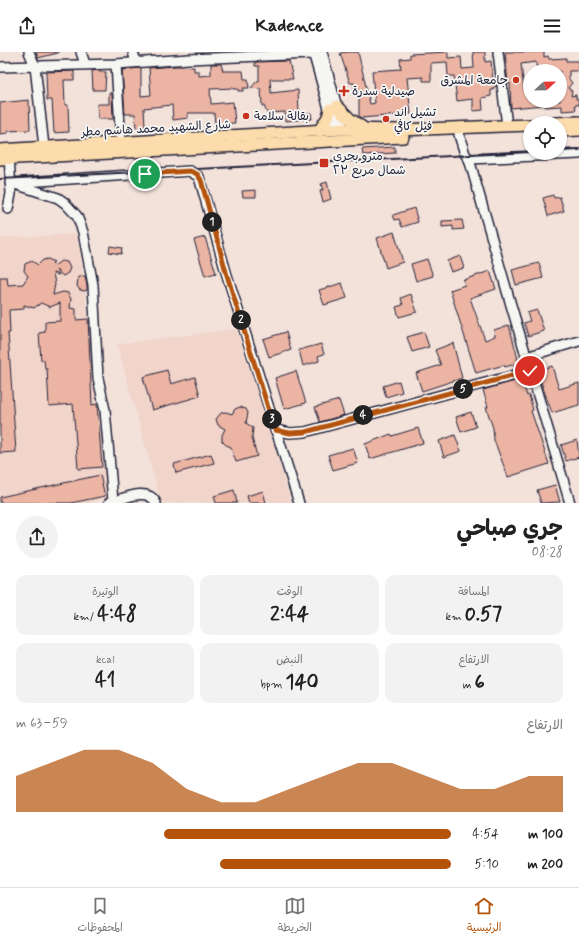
<!DOCTYPE html>
<html lang="ar">
<meta charset="utf-8">
<style>
body{margin:0;font-family:Mynerve,"Playpen Sans Arabic",sans-serif;background:#f2f2f2;color:#222;direction:rtl;height:100vh;display:flex;flex-direction:column;font-size:15px;white-space:nowrap}
*{box-sizing:border-box;margin:0}
p{font-size:13px;color:#767676}
.icon{flex:none;width:22px;height:22px;fill:none;stroke:currentColor;stroke-width:2;stroke-linecap:round;stroke-linejoin:round}
.map{position:relative;height:451px;overflow:hidden;direction:ltr}
.panel{display:flex;flex-direction:column;background:#fff;flex:1}
.panel>*{flex:none}
.needle{width:26px;rotate:68deg}
.fabs{position:absolute;left:523px;top:12px;display:grid;gap:8px}
.fabs a{display:grid;place-items:center;width:44px;height:44px;border-radius:50%;background:#fff;box-shadow:0 1px 3px #0004;font-size:20px}
.pin{position:absolute;display:grid;place-items:center;width:34px;height:34px;color:#fff;margin:-17px;border:2px solid #fff;border-radius:50%;box-shadow:0 1px 4px #0007}
.km{position:absolute;width:20px;height:20px;margin:-10px;border-radius:50%;background:#222;color:#fff;font-size:11px;line-height:20px;text-align:center}
.round{display:grid;place-items:center;flex:none;width:42px;height:42px;border-radius:21px;background:#f2f2f2}
.head{display:flex;align-items:center;justify-content:space-between;height:68px;padding:0 16px}
h1{font-size:22px;font-weight:700;line-height:30px}
.figures{display:grid;grid-template-columns:repeat(3,1fr);gap:6px;height:68px;padding:4px 16px}
.figures div{display:grid;align-content:center;border-radius:10px;background:#f2f2f2;text-align:center}
.figures b{font-size:20px;font-weight:700}
.figures small{font-size:11px;font-weight:400}
.figures p{font-size:11px}
.chart{height:112px;padding:8px 16px}
.chart p{display:flex;justify-content:space-between}
.chart svg{width:100%;height:72px;margin-top:4px;fill:#b45309;opacity:.7}
ul{padding:0 16px;list-style:none;font-size:13px}
li{display:grid;grid-template-columns:64px 48px 1fr;align-items:center;height:30px}
li i{height:10px;border-radius:5px;background:#b45309}
header{display:flex;justify-content:space-between;align-items:center;height:52px;padding:0 16px;background:#fff;font-size:18px;font-weight:700}
.tab-bar{display:flex;justify-content:space-around;align-items:center;height:56px;border-top:1px solid #e0e0e0;background:#fff;font-size:11px;color:#767676}
.tab-bar a{display:grid;justify-items:center;gap:2px}
.tab-bar .active{color:#b45309}
.map>svg:first-child{display:block}
</style>
<header><svg class="icon" aria-label="menu" viewBox="0 0 24 24"><path d="M4 6h16M4 12h16M4 18h16"/></svg>Kadence<svg class="icon" aria-label="share" viewBox="0 0 24 24"><path d="M12 15V3M7 8l5-5 5 5M5 13v7h14v-7"/></svg></header>
<div class="map">
<svg width="579" height="451" viewBox="0 0 579 451">
<rect width="100%" height="100%" fill="#f3e2da"/>
<filter id="ink" filterUnits="userSpaceOnUse"><feTurbulence type="fractalNoise" baseFrequency=".025" numOctaves="2"/><feDisplacementMap in="SourceGraphic" scale="8" xChannelSelector="R" yChannelSelector="G"/><feConvolveMatrix kernelMatrix="1 2 1 2 8 2 1 2 1" color-interpolation-filters="sRGB"/></filter>
<g filter="url(#ink)">
<g fill="#f1d4ca">
<polygon points="78,182 110,445 87,451 0,451 0,186"/>
<polygon points="236,277 267,370 291,451 161,451 117,292"/>
</g>
<g fill="#ecb4a3" stroke="#22223b">
<polygon points="36,0 58,0 58,1 38,6"/>
<polygon points="348,0 358,0 370,52 375,51 372,19 401,17 400,7 410,6 410,2 448,0 448,6 461,5 462,17 474,16 473,0 485,0 485,10 491,9 493,29 495,29 496,34 494,35 494,38 491,38 491,44 482,46 483,58 473,59 473,47 457,49 454,24 448,24 447,10 431,11 431,29 423,29 423,25 407,26 411,62 361,66 359,65 359,38 354,38 354,31 350,31 340,1"/>
<polygon points="505,0 544,0 544,5 548,4 549,7 566,6 566,9 579,9 579,19 569,19 569,27 572,31 568,36 572,39 571,44 576,43 576,47 578,47 579,53 575,53 576,58 562,59 562,54 545,55 545,49 560,49 560,19 537,19 536,10 521,12 524,38 530,37 530,49 544,49 544,53 511,56 510,31 508,32"/>
<polygon points="289,9 293,27 270,27 271,41 298,38 299,61 311,61 312,67 285,69 285,60 267,61 264,54 262,54 261,37 251,36 257,29 259,29 259,14 255,14 255,10"/>
<polygon points="211,12 221,12 223,19 243,19 244,27 248,27 249,36 243,36 243,39 238,39 238,37 233,37 233,36 210,37 211,52 233,50 235,71 215,72 214,61 188,61 188,66 173,68 172,53 144,56 145,75 136,76 135,62 125,62 122,18 141,16 141,44 151,43 149,16 177,14 194,15 194,19 199,19 199,24 211,23"/>
<polygon points="99,18 99,20 106,20 105,38 93,38 92,19"/>
<polygon points="74,19 74,28 64,28 65,53 68,53 69,80 54,81 52,48 47,48 46,20"/>
<polygon points="109,41 112,41 113,67 98,67 97,52 109,52"/>
<polygon points="29,48 30,78 8,79 8,81 0,82 0,51"/>
<polygon points="395,95 395,101 363,103 362,97"/>
<polygon points="327,130 331,147 323,150 320,139 323,138 321,132"/>
<polygon points="256,138 256,145 243,145 242,139"/>
<polygon points="553,143 554,146 560,145 564,159 548,164 543,146"/>
<polygon points="414,156 418,170 402,175 399,167 395,168 393,163"/>
<polygon points="462,168 464,177 453,178 453,174 442,175 442,169"/>
<polygon points="394,180 403,210 386,216 377,186"/>
<polygon points="205,185 216,221 205,224 194,188"/>
<polygon points="110,194 122,196 121,202 109,200"/>
<polygon points="460,204 464,216 451,220 447,209"/>
<polygon points="48,207 54,210 52,211 54,214 61,209 67,210 70,216 68,221 63,224 56,218 59,223 53,221 55,232 53,243 63,240 68,241 71,247 70,256 76,257 76,268 88,267 92,353 97,352 102,415 78,417 73,352 49,354 47,317 45,317 44,308 41,308 39,281 45,280 45,270 60,269 60,251 50,255 41,251 34,256 24,253 24,257 9,258 10,281 8,281 16,400 0,401 0,225 7,225 8,233 23,232 28,224 24,219 25,212 32,209 38,213 43,208"/>
<polygon points="427,207 433,224 416,229 411,212"/>
<polygon points="539,211 543,226 516,233 512,218"/>
<polygon points="490,219 496,237 470,246 485,288 495,284 494,278 509,273 519,311 505,315 504,313 476,321 450,238 465,233 463,228"/>
<polygon points="82,224 85,224 87,234 87,238 85,239 80,238 77,234 78,226"/>
<polygon points="342,231 347,246 324,253 319,238"/>
<polygon points="411,242 417,260 399,265 396,255 403,253 401,246"/>
<polygon points="537,258 544,279 528,284 524,271 530,269 527,261"/>
<polygon points="286,280 291,298 269,305 263,287"/>
<polygon points="424,280 429,295 412,300 407,285"/>
<polygon points="453,291 462,326 422,339 416,321 441,313 435,298"/>
<polygon points="321,292 324,302 318,304 319,309 303,314 299,298"/>
<polygon points="552,314 559,337 579,331 579,353 552,361 537,319"/>
<polygon points="167,318 171,332 195,325 200,344 152,358 143,325"/>
<polygon points="296,319 306,351 284,357 275,326"/>
<polygon points="522,327 527,344 529,343 533,358 531,359 549,412 508,425 494,388 493,376 486,355 488,355 483,338"/>
<polygon points="399,329 402,340 386,345 383,334"/>
<polygon points="339,348 344,363 320,370 315,355"/>
<polygon points="240,355 246,357 248,361 246,371 253,376 252,386 257,404 236,410 231,395 226,393 222,389 222,383 225,377 218,373 216,367 221,361 226,360 232,362 235,357"/>
<polygon points="471,360 476,375 461,380 456,365"/>
<polygon points="418,376 423,391 370,407 365,392 391,382 392,384"/>
<polygon points="455,383 461,399 444,405 439,389"/>
<polygon points="577,388 579,405 566,409 561,393"/>
<polygon points="353,396 358,411 333,418 328,403"/>
<polygon points="211,402 214,411 176,421 174,412"/>
<polygon points="100,423 105,444 71,451 0,451 0,445"/>
<polygon points="555,433 560,450 541,451 537,438"/>
<polygon points="234,438 237,451 216,451 214,444"/>
<polygon points="263,439 266,451 249,451 247,444"/>
</g>
<g fill="none" stroke-linecap="round" stroke-linejoin="round">
<g stroke="#22223b" stroke-width="12">
<g id="minor">
<polyline points="29,0 35,14 44,95"/>
<polyline points="81,0 85,12"/>
<polyline points="133,0 136,10"/>
<polyline points="313,0 335,78"/>
<polyline points="322,0 343,77"/>
<polyline points="498,0 507,74"/>
<polyline points="116,12 121,91"/>
<polyline points="0,15 116,12 189,7 313,2"/>
<polyline points="459,83 465,102 469,107 511,253 570,451"/>
<polyline points="469,107 579,102"/>
<polyline points="10,131 190,119 199,125 226,220 299,451"/>
<polyline points="15,132 58,146 65,151 77,164 83,180 93,233 98,326 105,358 113,449"/>
<polyline points="8,157 11,142 9,101"/>
<polyline points="526,305 579,289"/>
<polyline points="275,378 290,381 305,380 530,319"/>
<path d="M 109,451 C 123,447 148,434 156,451"/>
</g>
</g>
<g stroke="#22223b" stroke-width="14">
<g id="major">
<polyline points="337,54 350,67 365,77"/>
<polyline points="555,71 579,70"/>
<polyline points="319,79 328,65 330,57"/>
<polyline points="560,79 579,78"/>
<polyline points="0,98 343,77 399,78 530,73"/>
<polyline points="0,107 403,85"/>
</g>
</g>
<use href="#minor" stroke="#f6f6f2" stroke-width="9"/>
<use href="#major" stroke="#fcdcac" stroke-width="11"/>
<g stroke="#22223b" stroke-width="2">
<polyline points="560,99 579,98"/>
<polyline points="0,127 530,100"/>
</g>
</g>
</g>
<g fill="none" stroke-linecap="round" stroke-linejoin="round" filter="url(#ink)">
<g stroke="#fff" stroke-width="8">
<polyline id="route" points="145,122 190,119 197,122 201,128 226,220 275,378 290,381 305,380 530,319"/>
</g>
<use href="#route" stroke="#b45309" stroke-width="5"/>
</g>
<g fill="#c8321e" stroke="#f6f6f2" stroke-width="1.5">
<circle cx="516" cy="28" r="4"/>
<path d="M342 33h4v4h4v4h-4v4h-4v-4h-4v-4h4z"/>
<circle cx="246" cy="64" r="4"/>
<circle cx="386" cy="67" r="4"/>
<rect x="319" y="106" width="10" height="10" rx="2"/>
</g>
<g text-anchor="middle" stroke-width="3.5" stroke-linejoin="round" paint-order="stroke">
<g font-size="12" fill="#22223b" stroke="#f6f6f2" text-anchor="start">
<text x="508" y="32" text-anchor="end">جامعة المشرق</text>
<text x="352" y="43">صيدلية سدرة</text>
<text x="394" y="64">تشيل اند<tspan x="394" dy="14">فيل كافي</tspan></text>
<text x="254" y="68">بقالة سلامة</text>
<text x="333" y="108">مترو بحري<tspan x="333" dy="14">شمال مربع ٢٣</tspan></text>
</g>
<g font-size="12" fill="#22223b" stroke="#f6f6f2">
<text transform="translate(156 76) rotate(-3)" y="4">شارع الشهيد محمد هاشم مطر</text>
</g>
</g>
</svg>
<div class="fabs">
<a><svg class="needle" viewBox="-14 -14 28 28"><path d="M0-13l5 13h-10z" fill="#e53935"/><path d="M0 13l5-13h-10z" fill="#767676"/></svg></a>
<a><svg class="icon" aria-label="locate" viewBox="0 0 24 24"><circle cx="12" cy="12" r="6"/><path d="M12 2v4M12 18v4M2 12h4M18 12h4"/></svg></a>
</div>
<div class="pin" style="left:145px;top:122px;background:#1e9e55"><svg class="icon" aria-label="arrive" viewBox="0 0 24 24"><path d="M6 21V4h12l-3 4 3 4H6"/></svg></div>
<div class="pin" style="left:530px;top:319px;background:#d93025"><svg class="icon" aria-label="check" viewBox="0 0 24 24"><path d="M5 12l5 5 9-10"/></svg></div>
<b class="km" style="left:212px;top:170px">1</b>
<b class="km" style="left:241px;top:268px">2</b>
<b class="km" style="left:272px;top:367px">3</b>
<b class="km" style="left:363px;top:363px">4</b>
<b class="km" style="left:463px;top:337px">5</b>
</div>
<section class="panel">
<div class="head"><div><h1>جري صباحي</h1><p>08:28</p></div><a class="round"><svg class="icon" aria-label="share" viewBox="0 0 24 24"><path d="M12 15V3M7 8l5-5 5 5M5 13v7h14v-7"/></svg></a></div>
<div class="figures">
<div><p>المسافة</p><b>0.57<small> km</small></b></div>
<div><p>الوقت</p><b>2:44</b></div>
<div><p>الوتيرة</p><b>4:48<small> /km</small></b></div>
</div>
<div class="figures">
<div><p>الارتفاع</p><b>6<small> m</small></b></div>
<div><p>النبض</p><b>140<small> bpm</small></b></div>
<div><p>kcal</p><b>41</b></div>
</div>
<div class="chart"><p><span>الارتفاع</span>59–63 m</p>
<svg viewBox="0 0 160 44" preserveAspectRatio="none"><path d="M0 44V22L10 14L20 6L30 6L40 14L50 30L60 38L70 38L80 30L90 22L100 14L110 14L120 22L130 30L140 30L150 22L160 22V44z"/></svg>
</div>
<ul>
<li><b>100 m</b>4:54<i style="width:66%"></i></li>
<li><b>200 m</b>5:10<i style="width:53%"></i></li>
</ul>
</section>
<nav class="tab-bar">
<a class="active"><svg class="icon" aria-label="home" viewBox="0 0 24 24"><path d="M3 11l9-7 9 7M6 9v11h12V9"/></svg>الرئيسية</a>
<a><svg class="icon" aria-label="map" viewBox="0 0 24 24"><path d="M3 6l6-2 6 2 6-2v14l-6 2-6-2-6 2zM9 4v14M15 6v14"/></svg>الخريطة</a>
<a><svg class="icon" aria-label="saved" viewBox="0 0 24 24"><path d="M7 4h10v16l-5-4-5 4z"/></svg>المحفوظات</a>
</nav>
